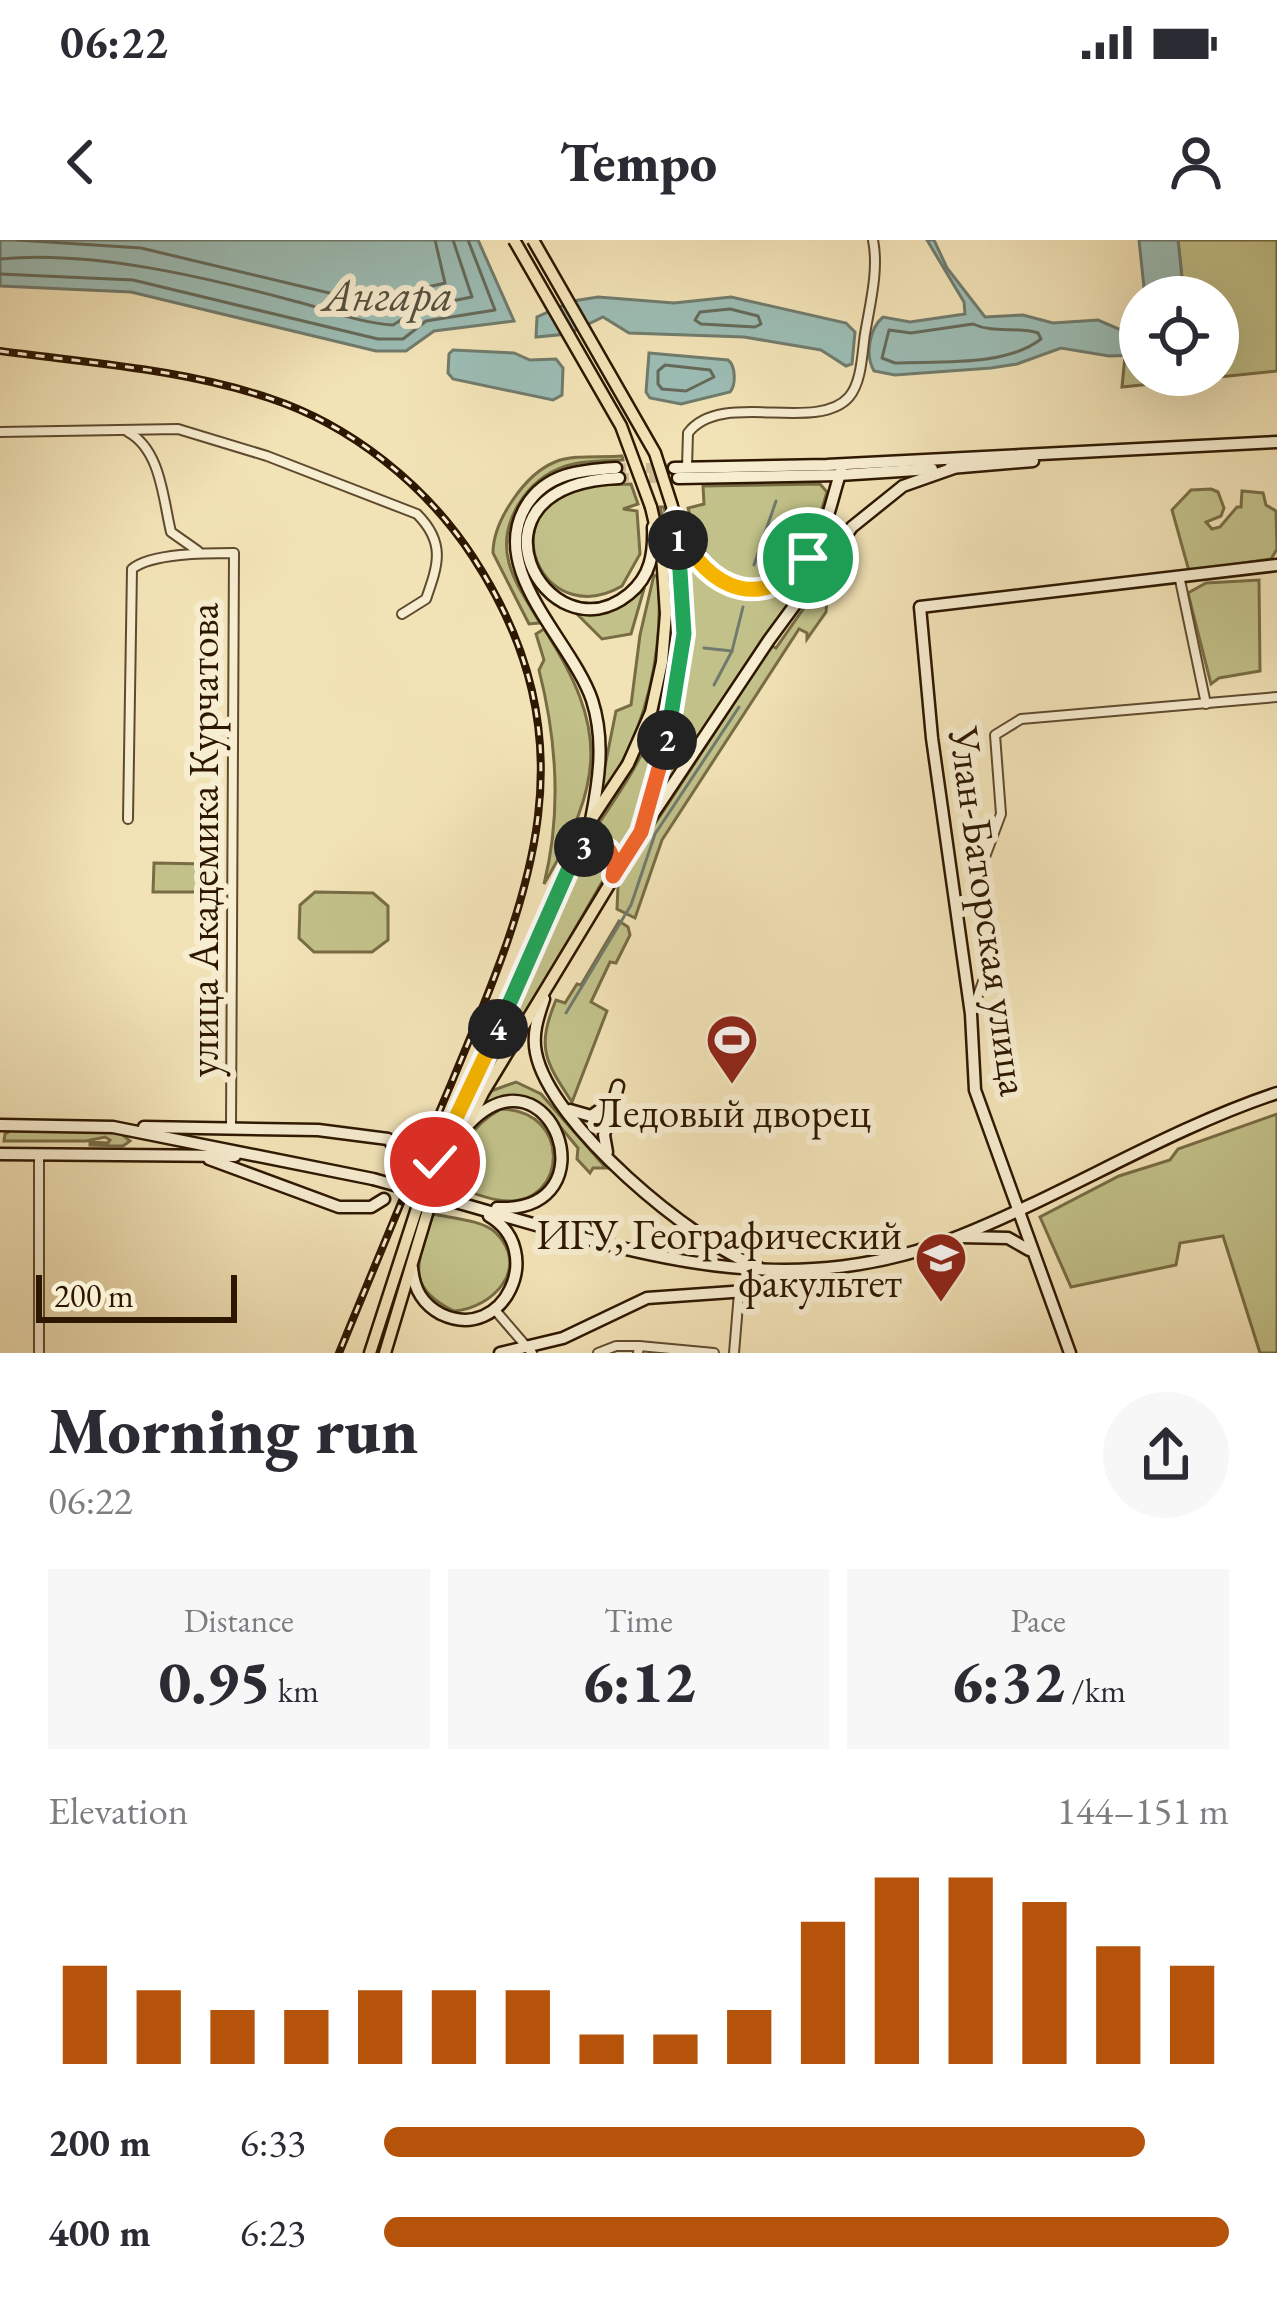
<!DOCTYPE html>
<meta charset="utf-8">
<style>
body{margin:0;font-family:"EB Garamond",serif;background:#f7f7f7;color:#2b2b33;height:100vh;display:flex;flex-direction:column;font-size:45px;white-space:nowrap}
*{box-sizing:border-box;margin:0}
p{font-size:39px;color:#7c7c81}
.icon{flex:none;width:66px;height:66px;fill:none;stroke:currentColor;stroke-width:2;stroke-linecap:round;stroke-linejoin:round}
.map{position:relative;height:1113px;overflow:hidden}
.details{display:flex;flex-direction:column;background:#fff;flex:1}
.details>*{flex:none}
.controls{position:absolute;left:1119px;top:36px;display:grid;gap:24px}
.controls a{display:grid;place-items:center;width:120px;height:120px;border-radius:50%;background:#fff;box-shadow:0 12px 48px #0002;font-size:60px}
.scale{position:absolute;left:36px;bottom:30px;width:201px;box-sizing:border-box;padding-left:12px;border:6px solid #2e1700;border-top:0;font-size:33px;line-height:42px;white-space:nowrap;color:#2e1700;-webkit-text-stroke:9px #f7edd0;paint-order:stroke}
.pin{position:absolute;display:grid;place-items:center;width:102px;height:102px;color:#fff;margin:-51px;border:6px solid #fff;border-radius:50%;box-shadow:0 3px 12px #0007}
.km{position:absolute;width:60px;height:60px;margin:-30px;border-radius:50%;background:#222;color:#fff;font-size:33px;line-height:60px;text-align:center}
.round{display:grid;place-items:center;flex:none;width:126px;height:126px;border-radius:63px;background:#f7f7f7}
.headline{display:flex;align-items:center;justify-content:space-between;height:204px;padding:0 48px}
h1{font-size:66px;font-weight:800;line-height:90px}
.figures{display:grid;grid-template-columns:repeat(3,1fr);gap:18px;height:204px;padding:12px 48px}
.figures div{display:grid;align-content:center;border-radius:0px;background:#f7f7f7;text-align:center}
.figures b{font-size:60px;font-weight:800}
.figures small{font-size:33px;font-weight:400}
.figures p{font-size:33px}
.chart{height:336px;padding:24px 48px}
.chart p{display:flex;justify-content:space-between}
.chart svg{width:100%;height:216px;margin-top:12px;stroke:#b45309;stroke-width:6}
ul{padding:0 48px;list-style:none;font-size:39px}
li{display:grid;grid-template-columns:192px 144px 1fr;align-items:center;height:90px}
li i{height:30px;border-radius:15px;background:#b45309}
.status{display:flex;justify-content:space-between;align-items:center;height:84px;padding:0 60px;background:#fff;direction:ltr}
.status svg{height:33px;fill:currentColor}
header{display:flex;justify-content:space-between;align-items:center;height:156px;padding:0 48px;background:#fff;font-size:54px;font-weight:800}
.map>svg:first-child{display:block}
</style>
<div class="status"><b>06:22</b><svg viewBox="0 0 49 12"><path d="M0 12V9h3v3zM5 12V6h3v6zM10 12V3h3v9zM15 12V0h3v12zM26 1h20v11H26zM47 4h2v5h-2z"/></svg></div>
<header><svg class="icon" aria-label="back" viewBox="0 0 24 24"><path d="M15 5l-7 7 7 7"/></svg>Tempo<svg class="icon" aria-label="person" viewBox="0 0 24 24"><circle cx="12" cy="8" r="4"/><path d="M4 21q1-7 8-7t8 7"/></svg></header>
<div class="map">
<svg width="1277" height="1113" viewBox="0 0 1277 1113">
<rect width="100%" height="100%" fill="#f2e3b7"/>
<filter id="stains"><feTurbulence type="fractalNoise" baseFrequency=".00167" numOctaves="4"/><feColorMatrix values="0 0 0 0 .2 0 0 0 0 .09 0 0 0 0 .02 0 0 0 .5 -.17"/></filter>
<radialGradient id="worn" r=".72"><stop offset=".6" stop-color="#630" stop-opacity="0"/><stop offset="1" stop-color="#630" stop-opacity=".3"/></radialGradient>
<g fill="#c2c189" stroke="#786c44" stroke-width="3">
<polygon points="1178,0 1277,0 1277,131 1122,147 1125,116 1140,115 1140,135 1218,135 1218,57 1184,57"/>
<path d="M 622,216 L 623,220 C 605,221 584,220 566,226 C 527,239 498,282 509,323 C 515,345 529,364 540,383 L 529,384 L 493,313 C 493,281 525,234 555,222 C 574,214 601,218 622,216 Z"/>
<path d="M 631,244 L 638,264 L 623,269 L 637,271 L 640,314 L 622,346 C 548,389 496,286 567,252 C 586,243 610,245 631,244 Z"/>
<path d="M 820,244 L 827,252 C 820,275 813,303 796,322 C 787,332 775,337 762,340 C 718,352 697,302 688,268 L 704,264 L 703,246 Z"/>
<polygon points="1211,249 1218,252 1224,268 1221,276 1206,282 1212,289 1220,287 1237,267 1241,267 1242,251 1263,253 1266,265 1276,271 1277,309 1271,319 1189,331 1172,270 1191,250"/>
<path d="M 660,267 L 664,267 C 692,383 672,509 619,616 L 611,603 L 588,600 C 611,564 639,528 653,487 C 679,418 678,338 660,267 Z"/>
<polygon points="819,307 827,312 661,553 688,430 691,384 689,318 700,329 767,350"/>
<polygon points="829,332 826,372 807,399 807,393 799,389 662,600 635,678 617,669 618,646 649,593 768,411 772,406 776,408"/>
<path d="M 654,335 L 658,337 C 664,409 647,492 604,551 L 601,546 L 616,471 L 631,465 L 640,395 Z"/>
<polygon points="1259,340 1260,431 1219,438 1211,444 1188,353 1206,343"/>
<polygon points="640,349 644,349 631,394 602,399 576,373 610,370"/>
<path d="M 544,389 C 609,490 604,541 544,644 C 562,572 557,501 539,430 L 544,420 L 536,394 Z"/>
<polygon points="590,611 607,618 605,637 472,867 581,619"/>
<polygon points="154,623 206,624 206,652 153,652"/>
<polygon points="315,652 373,653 388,666 388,700 372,712 314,712 299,698 300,665"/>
<path d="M 619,681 L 628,687 L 630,695 L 616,723 L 610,722 L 591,762 L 607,771 L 572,862 C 545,821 536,808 556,760 L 565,763 L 577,744 L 581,745 Z"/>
<path d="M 516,842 L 541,854 L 606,928 L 593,928 L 590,933 L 577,919 L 578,908 C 546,870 532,846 480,868 L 491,851 Z"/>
<path d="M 501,869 C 573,871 566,962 509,961 C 489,961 464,949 445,944 C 459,910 469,887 501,869 Z"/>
<polygon points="1277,874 1277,1113 1260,1113 1223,996 1180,1003 1176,1025 1071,1047 1040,977 1119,936 1170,920 1178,909"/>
<polygon points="12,890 118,891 130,901 123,906 90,905 90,902 108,903 110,900 105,897 86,901 4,901 5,894"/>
<path d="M 433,974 C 451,978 483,980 496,993 C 531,1028 493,1068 454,1071 C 402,1046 419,1020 433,974 Z"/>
</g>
<g fill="#9cbdb5" stroke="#707b6d" stroke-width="3">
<polygon points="0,0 478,0 514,81 434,91 406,111 376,111 131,52 0,46"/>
<path d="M 927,0 L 934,0 L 947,28 L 985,77 L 1023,75 L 1053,83 L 1098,80 L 1128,93 L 1140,85 L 1140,115 L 1109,116 L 1061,108 L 1017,124 L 991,128 L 895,135 L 874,131 C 865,115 869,89 883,77 L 910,82 L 965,74 L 964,62 Z"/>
<polygon points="1139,0 1178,0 1184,57 1145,57"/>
<polygon points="731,57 846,83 855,92 852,124 846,126 821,110 744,97 629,93 603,77 568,94 536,97 537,77 573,61 598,57 674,63"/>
<polygon points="453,110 514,113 530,120 556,119 563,128 562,155 553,160 453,139 448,133 449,114"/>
<path d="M 649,113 L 728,120 C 736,126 736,145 730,152 L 681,164 L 650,158 L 646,152 Z"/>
</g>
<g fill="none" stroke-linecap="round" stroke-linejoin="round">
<g stroke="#656a5a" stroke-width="3">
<polyline points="17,0 141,8 388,67 411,51 445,43 435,0"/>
<path d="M 0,19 C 91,10 205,37 294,61 C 327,69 358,83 393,85 L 421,67 L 472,57 L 453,0"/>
<polyline points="0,34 133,40 378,99 403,99 426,81 495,70 468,0"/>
<polygon points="730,69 758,76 761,84 755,87 701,84 695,80 700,72"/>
<path d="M 973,84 C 994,94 1016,86 1038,93 L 1041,99 C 1005,127 939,121 895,123 L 882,118 L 889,90 L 911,93 Z"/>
<polygon points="665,125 710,130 714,137 686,151 662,149 658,144 658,131"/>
</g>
<g stroke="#707b6d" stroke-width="3">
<polyline points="754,325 776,261"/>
<polyline points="704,408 732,411"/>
<polyline points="714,445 732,411 743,367"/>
<polyline points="566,773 631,665 655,594 739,467"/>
</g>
<g stroke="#cbba92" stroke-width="10" stroke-dasharray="10 5" stroke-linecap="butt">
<polyline points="616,228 674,228"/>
<polyline points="619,238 670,238"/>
</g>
<g stroke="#5f4a2e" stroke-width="12">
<g id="street">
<path d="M 0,192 L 178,189 L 267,216 L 417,274 C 446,303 438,325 426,359 L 402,374"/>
<path d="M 128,192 C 161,210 163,259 171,292 L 198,311"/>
<path d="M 687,227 L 688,193 C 721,149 816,194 849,157 C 862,142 862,113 865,94 C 870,64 879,30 873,0"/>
<polyline points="1180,340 1206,464"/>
<path d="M 128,579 L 132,329 C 151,313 208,313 234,313 L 231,888"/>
<polyline points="973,769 985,736 987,713 979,633 1001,574 995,495 1021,479 1277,457"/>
<polyline points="39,914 39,1113"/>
<polyline points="495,1070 532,1113"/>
<polyline points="639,1106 714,1113"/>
<polyline points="598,1113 616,1106 639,1106 638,1113"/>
<polyline points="734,1113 739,1053"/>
</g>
</g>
<g stroke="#2e1700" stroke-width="15">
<g id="secondary">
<polyline points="674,228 827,225 1277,202"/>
<polyline points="950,228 1033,221"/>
<path d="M 619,238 C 452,245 547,421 629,354 C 651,336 654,313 653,287"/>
<polyline points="678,238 839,235 932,229"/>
<path d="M 678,288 C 697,345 767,373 808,318 C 827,291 831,261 841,231"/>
<path d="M 591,580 C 599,540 605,500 592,460 C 572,401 487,330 526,266 C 546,233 581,230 616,228"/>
<polyline points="643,589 769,400 852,287 903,246 954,228"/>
<path d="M 544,759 C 538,777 532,794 536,813 C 550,884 692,1002 758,1027"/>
<polyline points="570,870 591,876 611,862"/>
<path d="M 469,884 C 550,800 615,973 497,968"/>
<polyline points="0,885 113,887 373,939"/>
<polyline points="144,887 318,890 388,899 396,909 397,930"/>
<polyline points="607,912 604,895 618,846"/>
<polyline points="0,914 235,916"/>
<polyline points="209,919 339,967 371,967 384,959"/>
<path d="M 441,958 C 620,1007 775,1070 960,996 C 1068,953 1166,890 1277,853"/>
<polyline points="961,997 1008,998 1029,1010"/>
<path d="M 412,1028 C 414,1049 422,1064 441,1074 C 504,1104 547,1010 489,976"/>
<polyline points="500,1113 563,1098 647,1058 775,1049 825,1034"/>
<polyline points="1070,1113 975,850 971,774 932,498 920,367 1277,325"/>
</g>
</g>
<g stroke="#2e1700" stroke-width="15">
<g id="primary">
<polyline points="579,613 590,604 606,608 614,618 614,633"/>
<polyline points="428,939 591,580 628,524 651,472 662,422 666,374 662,314 651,267"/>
<polyline points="440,941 483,853 641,592 671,482 684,394 682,333 672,266"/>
<polyline points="370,1113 417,968"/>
<polyline points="385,1113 428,970"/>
</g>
</g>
<use href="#street" stroke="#f7edd0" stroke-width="8"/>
<use href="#secondary" stroke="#f7edd0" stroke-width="10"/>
<use href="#primary" stroke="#f2e3b7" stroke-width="10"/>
<g stroke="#2e1700" stroke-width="8">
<path id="rail" d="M 0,111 C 89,123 183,129 269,158 C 351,185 426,245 473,317 C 596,506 529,657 451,844 C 413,933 376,1023 339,1113"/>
</g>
<use href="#rail" stroke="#f7edd0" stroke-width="3" stroke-dasharray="9" stroke-linecap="butt"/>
<g stroke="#2e1700" stroke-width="15" stroke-linecap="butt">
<polyline id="secondary-bridge" points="373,939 441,958"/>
</g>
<g stroke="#2e1700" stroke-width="15" stroke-linecap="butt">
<g id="primary-bridge">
<polyline points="514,0 621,186 651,267"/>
<polyline points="533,0 655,213 672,266"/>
</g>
</g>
<use href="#secondary-bridge" stroke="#f7edd0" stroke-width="10"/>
<use href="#primary-bridge" stroke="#f2e3b7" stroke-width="10"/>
</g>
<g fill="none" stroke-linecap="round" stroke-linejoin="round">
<g stroke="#fff" stroke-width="24">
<path id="split-1" d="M 678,300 L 675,278 C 696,341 757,380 808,318"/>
</g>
<g stroke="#fff" stroke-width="24">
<polyline id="split-2" points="667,500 684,394 678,300"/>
</g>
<g stroke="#fff" stroke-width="24">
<polyline id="split-3" points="584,607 594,604 609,610 615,622 613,636 641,592 667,500"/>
</g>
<g stroke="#fff" stroke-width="24">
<polyline id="split-4" points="498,789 569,628 584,607"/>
</g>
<g stroke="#fff" stroke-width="24">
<polyline id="split-5" points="435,922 498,789"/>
</g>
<use href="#split-1" stroke="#f5b400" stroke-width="15"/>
<use href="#split-2" stroke="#22a559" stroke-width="15"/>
<use href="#split-3" stroke="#f0652b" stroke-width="15"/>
<use href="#split-4" stroke="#22a559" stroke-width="15"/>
<use href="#split-5" stroke="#f5b400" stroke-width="15"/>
</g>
<defs>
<g id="stadium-pin" transform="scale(2.7)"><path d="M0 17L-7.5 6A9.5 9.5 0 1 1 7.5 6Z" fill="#8f2418" stroke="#f7edd0"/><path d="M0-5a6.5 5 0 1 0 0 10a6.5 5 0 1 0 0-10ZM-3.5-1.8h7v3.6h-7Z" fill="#fff"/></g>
<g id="university-pin" transform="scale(2.7)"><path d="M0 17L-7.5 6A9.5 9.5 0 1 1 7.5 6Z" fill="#8f2418" stroke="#f7edd0"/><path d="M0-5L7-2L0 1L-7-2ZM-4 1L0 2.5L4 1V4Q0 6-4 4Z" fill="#fff"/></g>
</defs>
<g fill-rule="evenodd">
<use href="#stadium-pin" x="732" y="800"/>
<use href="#university-pin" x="941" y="1018"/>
</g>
<g text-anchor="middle" stroke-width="12" stroke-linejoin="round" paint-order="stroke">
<g font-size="42" fill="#2e1700" stroke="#f7edd0">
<text transform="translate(203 600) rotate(-90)" y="15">улица Академика Курчатова</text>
<text transform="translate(990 671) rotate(82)" y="15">Улан-Баторская улица</text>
</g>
<g font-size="42" fill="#2e1700" stroke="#f7edd0">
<text x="732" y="887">Ледовый дворец</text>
<text x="902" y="1009" text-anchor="end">ИГУ, Географический<tspan x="902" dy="48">факультет</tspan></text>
</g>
<g font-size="45" font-style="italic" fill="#54513f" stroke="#f7edd0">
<text x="388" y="70">Ангара</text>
</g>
</g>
<rect width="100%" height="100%" filter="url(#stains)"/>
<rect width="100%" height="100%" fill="url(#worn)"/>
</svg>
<div class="controls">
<a><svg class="icon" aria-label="locate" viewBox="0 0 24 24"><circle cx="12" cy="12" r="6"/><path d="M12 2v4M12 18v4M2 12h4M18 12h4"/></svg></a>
</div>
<div class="scale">200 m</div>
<div class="pin" style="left:808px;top:318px;background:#1e9e55"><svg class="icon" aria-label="arrive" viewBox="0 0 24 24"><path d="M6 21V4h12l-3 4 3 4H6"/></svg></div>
<div class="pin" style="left:435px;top:922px;background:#d93025"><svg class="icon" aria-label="check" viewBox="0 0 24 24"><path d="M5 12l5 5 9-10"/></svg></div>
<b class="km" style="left:678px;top:300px">1</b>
<b class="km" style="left:667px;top:500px">2</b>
<b class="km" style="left:584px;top:607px">3</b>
<b class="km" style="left:498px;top:789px">4</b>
</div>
<section class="details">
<div class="headline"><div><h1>Morning run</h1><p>06:22</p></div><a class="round"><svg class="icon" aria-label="share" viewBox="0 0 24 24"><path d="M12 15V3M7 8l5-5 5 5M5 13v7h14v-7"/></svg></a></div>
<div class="figures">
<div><p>Distance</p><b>0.95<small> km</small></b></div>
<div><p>Time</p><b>6:12</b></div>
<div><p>Pace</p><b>6:32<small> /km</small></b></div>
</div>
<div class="chart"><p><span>Elevation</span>144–151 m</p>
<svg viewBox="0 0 160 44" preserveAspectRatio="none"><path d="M5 44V24M15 44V29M25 44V33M35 44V33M45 44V29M55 44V29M65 44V29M75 44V38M85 44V38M95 44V33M105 44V15M115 44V6M125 44V6M135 44V11M145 44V20M155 44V24"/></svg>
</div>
<ul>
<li><b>200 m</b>6:33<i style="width:90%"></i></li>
<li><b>400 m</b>6:23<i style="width:100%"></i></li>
</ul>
</section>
